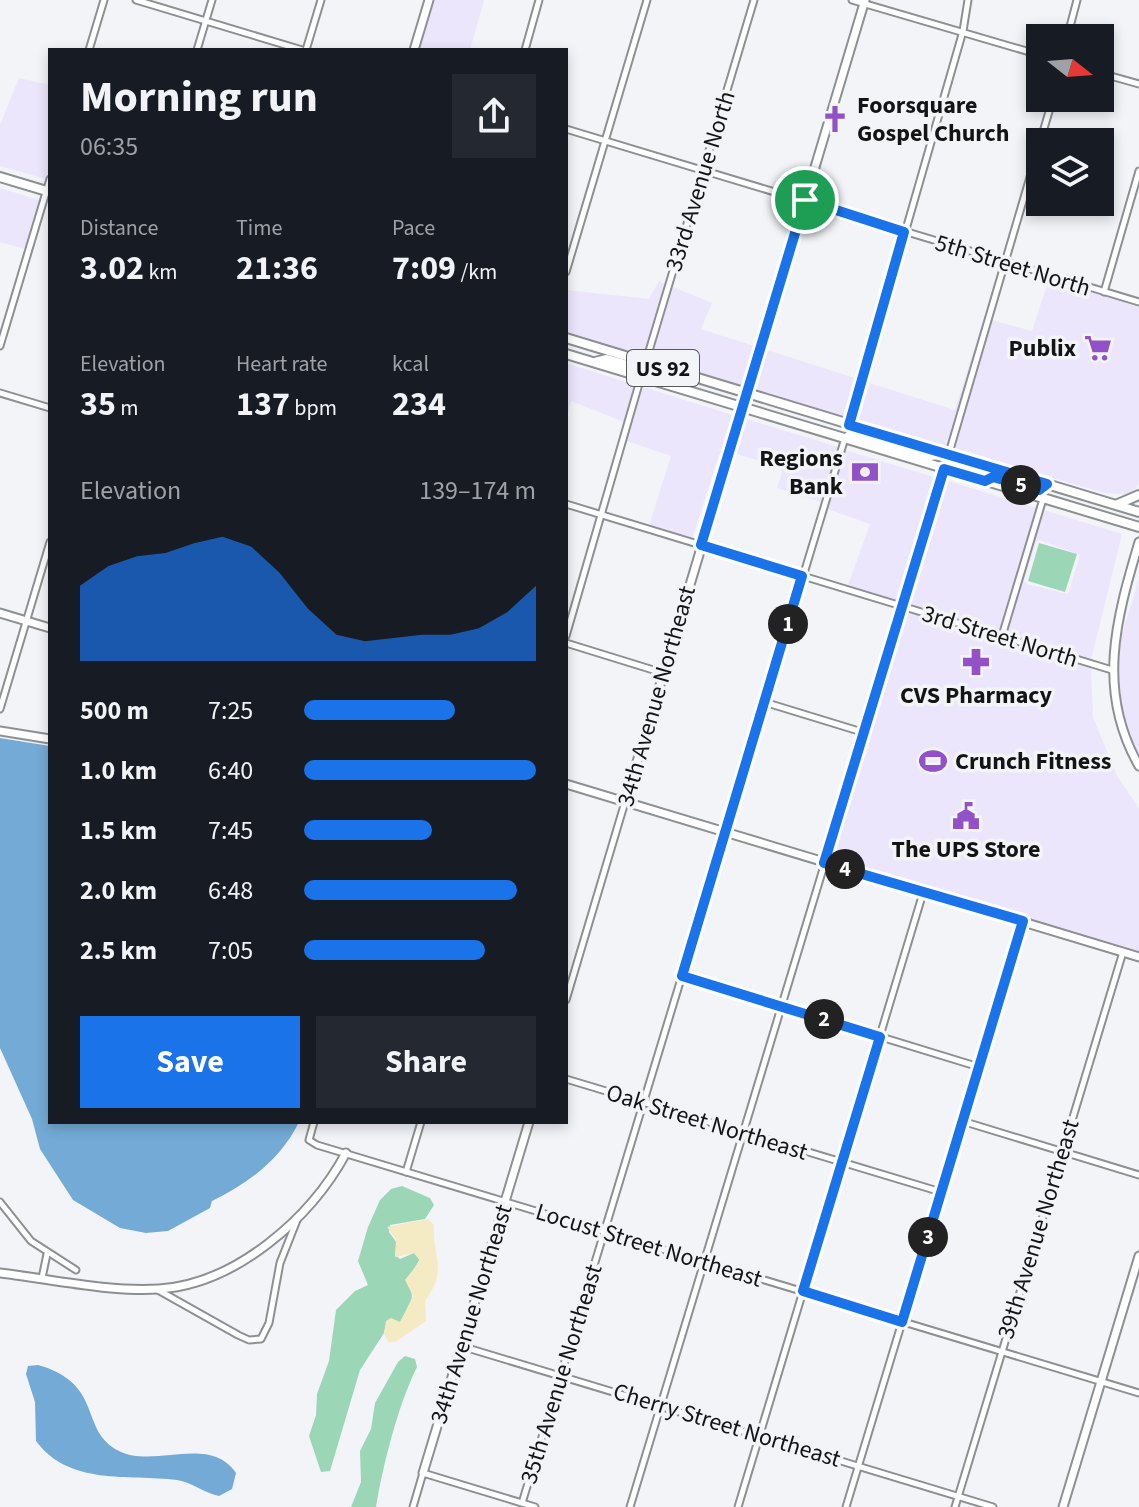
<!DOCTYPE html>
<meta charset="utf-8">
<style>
body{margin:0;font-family:"Source Sans 3",sans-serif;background:#242831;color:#f1f3f6;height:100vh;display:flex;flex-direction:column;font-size:30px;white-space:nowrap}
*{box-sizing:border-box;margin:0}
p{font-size:26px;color:#9ea1a6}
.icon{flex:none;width:44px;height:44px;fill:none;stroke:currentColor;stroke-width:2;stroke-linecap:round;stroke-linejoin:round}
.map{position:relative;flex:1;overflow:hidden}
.side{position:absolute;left:48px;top:48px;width:520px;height:1076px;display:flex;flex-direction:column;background:#171b24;border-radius:0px;box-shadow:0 4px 12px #0003}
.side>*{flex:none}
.needle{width:52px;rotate:107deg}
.buttons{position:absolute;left:1026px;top:24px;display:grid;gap:16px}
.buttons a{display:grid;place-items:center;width:88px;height:88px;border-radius:0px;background:#171b24;box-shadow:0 4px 12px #0003;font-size:40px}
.pin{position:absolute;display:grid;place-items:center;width:68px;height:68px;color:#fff;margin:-34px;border:4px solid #fff;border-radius:50%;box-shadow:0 2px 8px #0007}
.km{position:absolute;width:40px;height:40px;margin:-20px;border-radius:50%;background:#222;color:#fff;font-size:22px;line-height:40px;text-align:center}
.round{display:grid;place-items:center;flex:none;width:84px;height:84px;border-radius:0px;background:#242831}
.headline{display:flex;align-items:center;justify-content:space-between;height:136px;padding:0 32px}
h1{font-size:44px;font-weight:700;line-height:60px}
.metrics{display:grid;grid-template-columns:repeat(3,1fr);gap:12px;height:136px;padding:8px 32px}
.metrics div{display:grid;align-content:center}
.metrics b{font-size:34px;font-weight:700}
.metrics small{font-size:22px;font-weight:400}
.metrics p{font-size:22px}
.chart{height:224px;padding:16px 32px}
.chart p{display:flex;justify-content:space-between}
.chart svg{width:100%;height:144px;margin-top:8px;fill:#1a73e8;opacity:.7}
.button{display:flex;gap:16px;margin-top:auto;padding:16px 32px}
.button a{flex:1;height:92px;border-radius:0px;background:#1a73e8;color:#fff;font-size:32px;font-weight:700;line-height:92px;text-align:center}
.button a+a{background:#242831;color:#f1f3f6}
ul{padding:0 32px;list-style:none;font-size:26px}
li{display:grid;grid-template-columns:128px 96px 1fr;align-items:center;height:60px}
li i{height:20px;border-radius:10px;background:#1a73e8}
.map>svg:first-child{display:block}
</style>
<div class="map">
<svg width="1139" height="1507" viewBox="0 0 1139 1507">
<rect width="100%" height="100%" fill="#f2f4f7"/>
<g fill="#ece6fc" fill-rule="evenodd">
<polygon points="434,0 484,0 470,50 419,50"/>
<polygon points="19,78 50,85 50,165 46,179 0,166 0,125"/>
<polygon points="0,188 39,200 25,249 0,242"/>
<polygon points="1049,279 1139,307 1139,484 1132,495 1105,493 954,450 992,320 1032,331"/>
<polygon points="659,281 665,284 643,358 566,334 566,290 649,299"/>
<polygon points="673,287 712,303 701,329 757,347 744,388 651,360"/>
<polygon points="984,318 947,448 854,422 866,382 955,410"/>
<polygon points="764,349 858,379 846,420 752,391"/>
<polygon points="566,363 635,385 624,422 571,401 566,419"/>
<polygon points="643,387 736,416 723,456 719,455 692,539 649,526 671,456 627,441"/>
<polygon points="743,418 838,447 821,502 777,488 782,472 780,467 733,453"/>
<polygon points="845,450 937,478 899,602 848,585 870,524 827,509"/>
<polygon points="945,480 1036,508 999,632 907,604"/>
<path d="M 1044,510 L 1122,534 L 1091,660 L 1006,634 ZM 1040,540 L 1080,555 L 1068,594 L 1027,584 L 1024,581 L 1036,542 Z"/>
<polygon points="1139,579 1139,758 1123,713 1116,654"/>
<polygon points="905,611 1091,667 1093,717 1117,776 1139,808 1139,953 829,861"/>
</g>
<g fill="#9bd7b6">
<polygon points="1039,543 1077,554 1065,592 1028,581"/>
<polygon points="402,1186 430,1198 434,1205 425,1219 390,1225 389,1232 397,1243 395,1255 400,1259 414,1253 420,1259 411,1274 412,1304 400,1322 387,1320 384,1333 360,1370 330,1471 321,1472 309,1436 316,1415 317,1394 329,1361 336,1310 355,1291 368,1285 358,1261 368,1227 380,1200 391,1189"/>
<path d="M 405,1356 L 415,1359 L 417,1367 C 398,1405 383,1465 376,1507 L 351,1507 L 361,1482 L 360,1451 L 371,1429 L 375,1403 L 398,1362 Z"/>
</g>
<path fill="#f4ebc5" d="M 428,1219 L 434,1225 C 432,1259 449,1268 425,1301 L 426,1321 L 395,1342 L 388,1342 L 384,1333 L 386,1321 L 391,1318 L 400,1322 L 413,1296 L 405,1280 L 420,1261 L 414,1253 L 395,1257 L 396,1239 L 387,1227 Z"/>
<g fill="#73abd6">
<path d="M 0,738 L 50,746 L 50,1122 L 299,1122 C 281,1159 249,1183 212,1201 L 210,1208 L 168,1231 L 146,1233 L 120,1228 L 73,1200 L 40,1149 L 32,1119 L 0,1048 Z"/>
<path d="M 38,1365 C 105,1384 78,1430 119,1451 C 155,1469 209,1434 236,1473 L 232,1489 L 219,1496 C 204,1493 192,1482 177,1480 C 128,1474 69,1486 36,1441 L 35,1402 L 26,1374 L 28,1366 Z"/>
</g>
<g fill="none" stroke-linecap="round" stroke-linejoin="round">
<g stroke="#8d9093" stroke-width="9">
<g id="minor">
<polyline points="136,0 302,50"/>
<polyline points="852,0 1040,55"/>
<polyline points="1067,38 1077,0"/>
<polyline points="89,50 104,0"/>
<polyline points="197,50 212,0"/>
<polyline points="306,50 321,0"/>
<polyline points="525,50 539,0"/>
<polyline points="1100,73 1139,84"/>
<polyline points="566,129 1139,302"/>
<polyline points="1040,142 1053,98"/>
<polyline points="566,272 647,0"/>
<polyline points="1104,292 1139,171"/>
<polyline points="0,346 50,179"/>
<polyline points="646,361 754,0"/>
<polyline points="0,393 50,408"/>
<polyline points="850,424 963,31 968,0"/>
<polyline points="949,453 1040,143"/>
<polyline points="566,504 1112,670"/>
<polyline points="566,636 641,377"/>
<polyline points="1002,636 1043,499"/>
<polyline points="566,643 663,673"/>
<polyline points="764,702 862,732"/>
<polyline points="0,709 50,542"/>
<polyline points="682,976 979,1067"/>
<polyline points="566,1000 625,802"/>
<polyline points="566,1079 941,1192"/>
<polyline points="962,1121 1139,1175"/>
<polyline points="314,1122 309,1140 317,1145 1139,1393"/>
<polyline points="406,1172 421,1122"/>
<polyline points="0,1202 31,1241 76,1270"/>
<polyline points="42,1278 47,1254"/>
<polyline points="158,1290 238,1335 249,1340 261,1339 269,1323 280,1263 297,1220"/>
<polyline points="461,1346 993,1507"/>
<polyline points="522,1503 845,438"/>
<polyline points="413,1507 423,1473 535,1507"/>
<polyline points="630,1507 944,469"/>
<polyline points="738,1507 923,893"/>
<polyline points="846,1507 1023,922"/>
<polyline points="955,1507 1123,952"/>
</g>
</g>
<g stroke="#8d9093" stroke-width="11">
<g id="tertiary">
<polyline points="414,50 429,0"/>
<path d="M 1139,542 C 1116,619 1096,691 1139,766"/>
<polyline points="0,613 50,628"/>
<polyline points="0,731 50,739"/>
<polyline points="566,784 1139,957"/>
<polyline points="625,802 865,0"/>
<path d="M 0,1273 C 51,1279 107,1292 159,1289 C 236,1284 311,1218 346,1153"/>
<polyline points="423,1473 529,1122"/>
<polyline points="1063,1507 1139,1256"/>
</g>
</g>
<g stroke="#8d9093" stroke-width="12">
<g id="primary">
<polyline points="0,177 50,192"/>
<polyline points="566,338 1139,512"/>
<polyline points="566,354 1139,527"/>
<polyline points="595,362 607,359 638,368 646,362"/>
<polyline points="845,438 853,434 930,456 949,454"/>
<polyline points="985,480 993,477 1039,490 1047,484"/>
<polyline points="1118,504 1139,495"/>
</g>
</g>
<use href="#minor" stroke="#fff" stroke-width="5"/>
<use href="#tertiary" stroke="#fff" stroke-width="7"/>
<use href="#primary" stroke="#fff" stroke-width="8"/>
</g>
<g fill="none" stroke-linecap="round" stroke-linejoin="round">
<g stroke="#fff" stroke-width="16">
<polygon id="route" points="805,200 904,232 849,425 1047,484 1039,490 993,477 985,481 944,469 824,863 1023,921 902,1322 803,1291 880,1037 682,976 802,576 701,545"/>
</g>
<use href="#route" stroke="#1a73e8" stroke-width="10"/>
</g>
<defs>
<g id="church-bare" transform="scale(2.16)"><path d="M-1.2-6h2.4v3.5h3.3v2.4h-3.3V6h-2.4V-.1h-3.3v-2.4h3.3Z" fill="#9251c6" stroke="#f2f4f7" stroke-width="2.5" paint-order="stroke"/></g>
<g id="supermarket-bare" transform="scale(2.16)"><path d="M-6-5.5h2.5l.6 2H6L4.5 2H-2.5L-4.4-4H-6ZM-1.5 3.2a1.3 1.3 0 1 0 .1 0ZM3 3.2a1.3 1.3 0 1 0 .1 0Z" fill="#9251c6" stroke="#f2f4f7" stroke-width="2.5" paint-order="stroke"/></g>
<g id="bank-bare" transform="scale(2.16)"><path d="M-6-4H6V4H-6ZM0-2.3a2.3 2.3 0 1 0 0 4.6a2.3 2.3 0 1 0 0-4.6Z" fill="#9251c6" stroke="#f2f4f7" stroke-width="2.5" paint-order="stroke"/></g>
<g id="pharmacy-bare" transform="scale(2.16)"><path d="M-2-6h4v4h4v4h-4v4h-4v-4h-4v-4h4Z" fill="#9251c6" stroke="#f2f4f7" stroke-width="2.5" paint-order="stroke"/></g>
<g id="stadium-bare" transform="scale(2.16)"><path d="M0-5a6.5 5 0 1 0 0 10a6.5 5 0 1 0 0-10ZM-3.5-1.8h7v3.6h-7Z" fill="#9251c6" stroke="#f2f4f7" stroke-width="2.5" paint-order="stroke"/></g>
<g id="civic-bare" transform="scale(2.16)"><path d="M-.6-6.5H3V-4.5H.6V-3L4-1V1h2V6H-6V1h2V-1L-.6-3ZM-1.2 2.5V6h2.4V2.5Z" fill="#9251c6" stroke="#f2f4f7" stroke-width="2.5" paint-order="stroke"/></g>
</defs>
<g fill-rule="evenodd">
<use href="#church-bare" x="835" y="119"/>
<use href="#supermarket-bare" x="1098" y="348"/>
<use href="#bank-bare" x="865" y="472"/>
<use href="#pharmacy-bare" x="976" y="662"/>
<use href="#stadium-bare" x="933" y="761"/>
<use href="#civic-bare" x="966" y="816"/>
</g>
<g text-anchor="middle" stroke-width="7" stroke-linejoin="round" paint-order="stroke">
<rect fill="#f2f4f7" stroke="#565759" stroke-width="2" x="627" y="350" width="72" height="36" rx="6"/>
<g font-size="22" font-weight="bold" fill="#131415">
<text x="663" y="376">US 92</text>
</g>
<g font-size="24" font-weight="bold" fill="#131415" stroke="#f2f4f7" text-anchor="start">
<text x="857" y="113">Foorsquare<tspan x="857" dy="28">Gospel Church</tspan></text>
<text x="1076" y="356" text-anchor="end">Publix</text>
<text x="843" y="466" text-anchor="end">Regions<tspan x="843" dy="28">Bank</tspan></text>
<text x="976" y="703" text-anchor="middle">CVS Pharmacy</text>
<text x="955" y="769">Crunch Fitness</text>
<text x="966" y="857" text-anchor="middle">The UPS Store</text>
</g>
<g font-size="24" fill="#131415" stroke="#f2f4f7">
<text transform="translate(700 181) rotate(-73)" y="8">33rd Avenue North</text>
<text transform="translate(1013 265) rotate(17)" y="8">5th Street North</text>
<text transform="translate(1000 636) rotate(17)" y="8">3rd Street North</text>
<text transform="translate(656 696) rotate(-74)" y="8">34th Avenue Northeast</text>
<text transform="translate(707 1122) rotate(17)" y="8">Oak Street Northeast</text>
<text transform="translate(1038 1229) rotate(-73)" y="8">39th Avenue Northeast</text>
<text transform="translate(649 1245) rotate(17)" y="8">Locust Street Northeast</text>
<text transform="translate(471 1314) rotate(-73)" y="8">34th Avenue Northeast</text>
<text transform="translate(561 1374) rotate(-73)" y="8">35th Avenue Northeast</text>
<text transform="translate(727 1425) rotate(17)" y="8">Cherry Street Northeast</text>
</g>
</g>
</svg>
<div class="buttons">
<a><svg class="needle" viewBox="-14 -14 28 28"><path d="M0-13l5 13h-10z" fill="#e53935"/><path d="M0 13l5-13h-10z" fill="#9ea1a6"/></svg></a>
<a><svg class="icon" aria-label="layers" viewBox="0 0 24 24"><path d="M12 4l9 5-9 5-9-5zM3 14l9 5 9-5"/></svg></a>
</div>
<div class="pin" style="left:805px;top:200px;background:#1e9e55"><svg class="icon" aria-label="arrive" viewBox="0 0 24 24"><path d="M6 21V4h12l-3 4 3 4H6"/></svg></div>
<b class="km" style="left:788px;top:624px">1</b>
<b class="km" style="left:824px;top:1019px">2</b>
<b class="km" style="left:928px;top:1237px">3</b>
<b class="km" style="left:845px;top:869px">4</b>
<b class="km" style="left:1021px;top:485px">5</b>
<section class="side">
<div class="headline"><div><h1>Morning run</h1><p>06:35</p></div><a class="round"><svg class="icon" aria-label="share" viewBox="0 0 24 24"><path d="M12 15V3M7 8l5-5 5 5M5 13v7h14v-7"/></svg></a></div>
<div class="metrics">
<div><p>Distance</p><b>3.02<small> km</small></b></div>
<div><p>Time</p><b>21:36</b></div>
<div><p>Pace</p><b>7:09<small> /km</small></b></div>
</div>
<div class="metrics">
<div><p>Elevation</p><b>35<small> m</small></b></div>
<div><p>Heart rate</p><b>137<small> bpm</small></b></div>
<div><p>kcal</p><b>234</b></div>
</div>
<div class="chart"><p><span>Elevation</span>139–174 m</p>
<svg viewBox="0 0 160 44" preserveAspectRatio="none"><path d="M0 44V21L10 15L20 12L30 11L40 8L50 6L60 9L70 17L80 28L90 36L100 38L110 37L120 36L130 36L140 34L150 29L160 21V44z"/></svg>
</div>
<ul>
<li><b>500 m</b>7:25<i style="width:65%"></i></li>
<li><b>1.0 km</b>6:40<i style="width:100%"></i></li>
<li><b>1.5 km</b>7:45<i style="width:55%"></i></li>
<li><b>2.0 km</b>6:48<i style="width:92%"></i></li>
<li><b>2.5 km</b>7:05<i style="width:78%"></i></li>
</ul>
<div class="button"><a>Save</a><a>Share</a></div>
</section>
</div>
